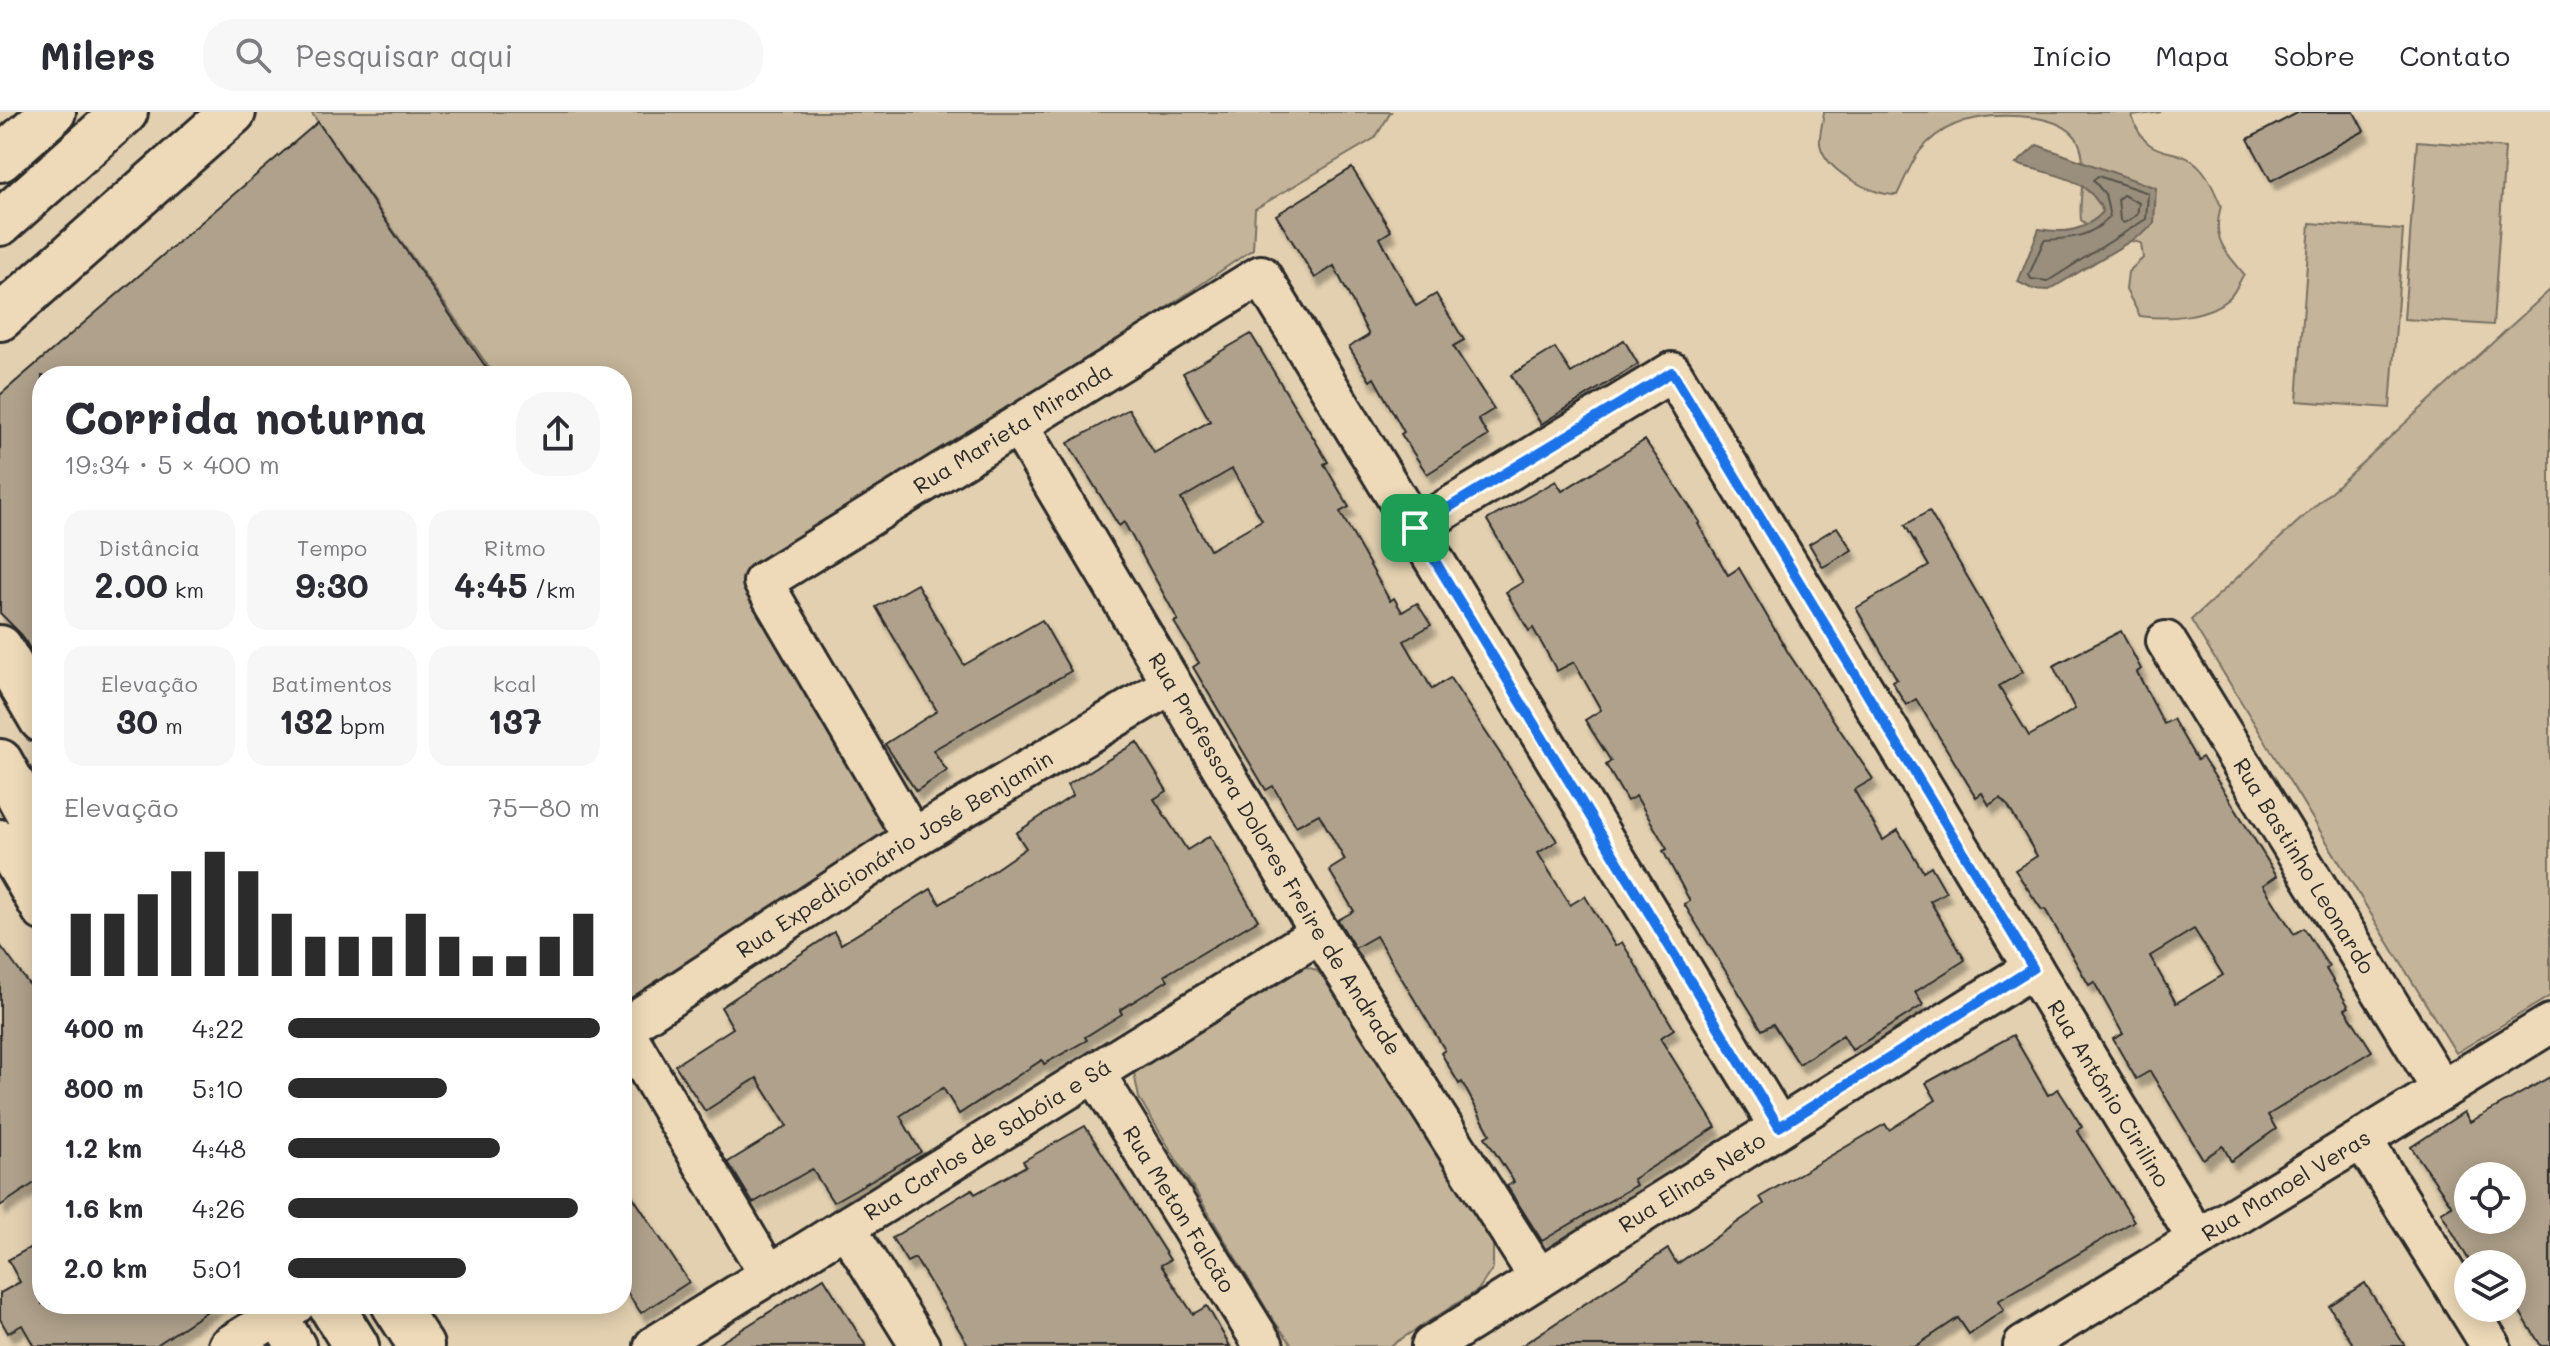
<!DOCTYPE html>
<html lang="pt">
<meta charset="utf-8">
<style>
body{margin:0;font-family:Mali,sans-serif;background:#f7f7f7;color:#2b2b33;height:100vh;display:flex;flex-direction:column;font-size:30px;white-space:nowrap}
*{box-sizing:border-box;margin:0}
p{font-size:26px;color:#7c7c81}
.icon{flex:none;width:44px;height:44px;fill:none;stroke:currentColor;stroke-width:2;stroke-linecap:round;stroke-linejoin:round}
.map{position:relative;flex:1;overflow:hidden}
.side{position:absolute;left:32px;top:254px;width:600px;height:948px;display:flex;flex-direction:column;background:#fff;border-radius:32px;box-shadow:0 4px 20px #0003}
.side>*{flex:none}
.buttons{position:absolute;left:2454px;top:1050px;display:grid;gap:16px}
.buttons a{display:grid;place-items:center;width:72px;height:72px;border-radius:50%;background:#fff;box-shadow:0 4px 20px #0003;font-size:40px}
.pin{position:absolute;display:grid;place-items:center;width:68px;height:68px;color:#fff;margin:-34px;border-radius:16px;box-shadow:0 4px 12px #0006}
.round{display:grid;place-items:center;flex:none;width:84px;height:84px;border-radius:32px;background:#f7f7f7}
.overview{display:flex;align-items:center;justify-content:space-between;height:136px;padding:0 32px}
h1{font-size:44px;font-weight:700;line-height:60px}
.figures{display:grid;grid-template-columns:repeat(3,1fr);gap:12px;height:136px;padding:8px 32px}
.figures div{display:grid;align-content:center;border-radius:20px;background:#f7f7f7;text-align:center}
.figures b{font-size:34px;font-weight:700}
.figures small{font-size:22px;font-weight:400}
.figures p{font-size:22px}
.chart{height:224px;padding:16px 32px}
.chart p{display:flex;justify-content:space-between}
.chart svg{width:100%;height:144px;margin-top:8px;stroke:#2b2b2b;stroke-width:6}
ul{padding:0 32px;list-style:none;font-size:26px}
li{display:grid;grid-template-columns:128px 96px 1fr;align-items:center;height:60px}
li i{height:20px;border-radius:10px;background:#2b2b2b}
header{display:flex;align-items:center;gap:48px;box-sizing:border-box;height:112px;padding:0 40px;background:#fff;border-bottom:2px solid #e1e1e2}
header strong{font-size:38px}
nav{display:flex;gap:44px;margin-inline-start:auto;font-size:28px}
.search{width:560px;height:72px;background:#f7f7f7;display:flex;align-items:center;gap:20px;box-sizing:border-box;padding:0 28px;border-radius:32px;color:#7c7c81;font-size:30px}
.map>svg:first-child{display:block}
</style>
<header>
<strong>Milers</strong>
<div class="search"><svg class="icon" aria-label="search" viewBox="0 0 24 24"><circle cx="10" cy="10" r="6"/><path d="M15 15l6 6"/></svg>Pesquisar aqui</div>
<nav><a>Início</a><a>Mapa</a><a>Sobre</a><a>Contato</a></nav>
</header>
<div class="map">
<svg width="2550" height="1234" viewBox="0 0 2550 1234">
<defs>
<filter id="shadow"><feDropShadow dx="5" dy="9" stdDeviation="2" flood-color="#0004"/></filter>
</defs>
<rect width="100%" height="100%" fill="#e2d0b0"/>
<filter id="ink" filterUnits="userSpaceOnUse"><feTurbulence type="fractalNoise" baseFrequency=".0125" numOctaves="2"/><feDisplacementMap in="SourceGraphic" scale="16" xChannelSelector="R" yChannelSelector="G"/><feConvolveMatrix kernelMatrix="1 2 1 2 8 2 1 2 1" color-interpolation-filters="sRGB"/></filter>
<g filter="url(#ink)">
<g fill="#c4b499" stroke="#787062" stroke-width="2">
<polygon points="311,0 1391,0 1375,26 1255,97 1253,137 1044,279 744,466 884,707 887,724 622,900 622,264 495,264"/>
<path d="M 1824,0 L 2161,0 L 2132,4 C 2148,55 2179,28 2203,59 C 2211,69 2216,83 2221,94 C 2212,128 2223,136 2244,162 C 2240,168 2236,178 2231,184 C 2211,205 2167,208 2140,204 L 2126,178 L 2128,160 L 2143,146 L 2141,131 L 2098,121 L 2081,108 C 2078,85 2089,51 2078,29 C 2070,14 2052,9 2037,6 C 1994,0 1948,3 1920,39 C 1910,52 1904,69 1897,83 C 1873,84 1825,59 1820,32 C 1819,22 1823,10 1824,0 Z"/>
<polygon points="2417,29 2505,36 2493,213 2404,207"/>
<polygon points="2310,111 2403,118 2390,296 2297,289"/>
<polygon points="2550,178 2550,884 2456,941 2191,508"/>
<polygon points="1297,852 1316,858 1331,873 1493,1132 1493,1156 1478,1178 1390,1234 1293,1234 1272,1206 1139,986 1134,961 1145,939"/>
</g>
<path fill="#9a8e7b" stroke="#6e665b" stroke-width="2" d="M 2037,33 L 2156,76 L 2154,111 L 2144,121 L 2049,178 L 2032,177 L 2018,170 L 2039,117 C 2064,122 2085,119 2103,100 C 2089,64 2050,63 2016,52 Z"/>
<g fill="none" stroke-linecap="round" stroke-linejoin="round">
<g stroke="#57534b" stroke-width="2">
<path d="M 2098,64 L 2148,81 L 2146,107 L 2048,169 L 2031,167 L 2029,163 L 2044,128 C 2069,127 2091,125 2110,105 L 2105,82 L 2093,68 Z"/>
<polygon points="2123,83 2139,91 2137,103 2124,111 2120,108 2118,87"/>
</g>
</g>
<g fill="#afa18b" stroke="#2b2b2b" stroke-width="2" fill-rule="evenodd" filter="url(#shadow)">
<polygon points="2299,0 2354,0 2364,19 2271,69 2248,27"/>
<polygon points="318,10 492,264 42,264 42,558 22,523 0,501 0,283"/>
<polygon points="1352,56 1391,119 1380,126 1416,194 1436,182 1464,228 1453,234 1494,297 1478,307 1488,324 1427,362 1401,322 1404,320 1374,266 1370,269 1349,235 1369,223 1334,154 1315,166 1276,103"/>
<path d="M 1251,222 L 1328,350 L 1324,352 L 1349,395 L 1340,400 L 1390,489 L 1394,486 L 1402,500 L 1417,491 L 1431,513 L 1404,529 L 1432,577 L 1450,566 L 1531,688 L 1557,729 L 1538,741 L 1570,793 L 1585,784 L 1615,834 L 1622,830 L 1674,917 L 1660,926 L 1716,1015 L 1633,1067 L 1636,1073 L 1542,1129 L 1507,1074 L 1514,1070 L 1485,1025 L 1490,1022 L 1462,970 L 1459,972 L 1441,941 L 1445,938 L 1376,824 L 1355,836 L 1338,808 L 1354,799 L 1329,758 L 1345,748 L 1319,702 L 1296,714 L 1273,674 L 1266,678 L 1193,555 L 1199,551 L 1174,510 L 1178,508 L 1124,410 L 1119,414 L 1068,331 L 1129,297 L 1154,341 L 1210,309 L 1183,261 ZM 1232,357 L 1262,408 L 1210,438 L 1181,387 Z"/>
<polygon points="1624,228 1638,252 1541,312 1511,263 1555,236 1571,261"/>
<polygon points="1645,328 1700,410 1698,412 1728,463 1739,456 1789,542 1873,667 1854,678 1883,728 1898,718 1923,759 1931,754 1946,780 1930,789 1965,848 1915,880 1923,893 1852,938 1843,923 1799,952 1773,912 1762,918 1684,792 1690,789 1663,739 1667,737 1636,684 1627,689 1606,653 1611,649 1585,608 1601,598 1574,550 1557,559 1533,516 1529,519 1506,480 1523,470 1487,408 1556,369 1562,379"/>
<path d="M 1929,399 L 2023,560 L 1999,574 L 2029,624 L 2075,597 L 2053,554 L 2121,519 L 2141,557 L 2137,560 L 2164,612 L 2173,607 L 2197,648 L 2202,645 L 2228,685 L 2277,764 L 2263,773 L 2294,822 L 2304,816 L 2329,855 L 2326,857 L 2349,895 L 2345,897 L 2372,939 L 2268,1003 L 2276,1017 L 2231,1049 L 2223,1034 L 2203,1047 L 2150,959 L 2136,967 L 2113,927 L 2123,922 L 2094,870 L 2089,873 L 2045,797 L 2042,798 L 2015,758 L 2037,744 L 2008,694 L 2000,686 L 1989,693 L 1982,681 L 1976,685 L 1916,587 L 1906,593 L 1892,569 L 1897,567 L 1856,496 L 1929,454 L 1905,413 ZM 2194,817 L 2223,863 L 2176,891 L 2150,844 Z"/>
<polygon points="1837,415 1852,438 1823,455 1809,432"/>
<polygon points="917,472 964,553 1042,508 1071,559 933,638 947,659 916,679 885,632 937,599 876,495"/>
<polygon points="1137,630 1167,679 1154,687 1187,738 1210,724 1258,808 1165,863 1168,868 1120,898 1122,902 1085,925 1087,928 1044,952 1042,948 959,1002 943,976 900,1004 921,1040 833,1090 812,1057 753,1091 728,1050 787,1014 757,966 705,999 675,953 733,916 721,895 834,820 841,832 931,777 940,792 984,765 1026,736 1016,721 1073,683 1067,673"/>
<polygon points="0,833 42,890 42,1066 0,1094"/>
<polygon points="2013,923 2048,983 2058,977 2082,1015 2077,1018 2134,1109 1998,1189 2004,1198 1969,1222 1958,1206 1916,1234 1521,1234 1668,1137 1677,1152 1764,1092 1760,1085 1885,1012 1889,1018 1936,988 1926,971"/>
<path d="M 2550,965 L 2550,1234 L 2541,1234 L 2512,1187 L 2512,1152 L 2471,1152 L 2441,1100 L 2452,1094 L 2411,1035 L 2464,1000 L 2470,1010 ZM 2468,1064 L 2512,1064 L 2512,1108 L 2468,1108 Z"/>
<polygon points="1085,1014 1170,1148 1161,1153 1193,1202 1207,1194 1230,1234 969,1234 915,1146 907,1150 892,1126 972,1077 975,1082 1026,1054 1023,1049"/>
<polygon points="622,1068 689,1170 641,1201 622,1173"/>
<polygon points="42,1129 42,1192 218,1192 155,1234 34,1234 22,1213 8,1221 0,1207 0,1181 20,1170 8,1148"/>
<polygon points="824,1166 866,1234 715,1234"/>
<polygon points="2365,1171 2380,1195 2405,1234 2354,1234 2329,1194"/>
</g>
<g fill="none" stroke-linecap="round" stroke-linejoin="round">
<g stroke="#2b2b2b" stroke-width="44">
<g id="street">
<path id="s1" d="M 1018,313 L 1320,821 L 1539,1166"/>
<path id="s2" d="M 1415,416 L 1672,260 L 2197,1127"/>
<path id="s3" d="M 2166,529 L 2442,978"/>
<path id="s4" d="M 913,726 L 763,470 L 1261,163 L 1779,1015"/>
<polyline points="0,727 42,799"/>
<polyline points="623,916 769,1163"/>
<path id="s5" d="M 622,917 L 913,726 L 1170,573"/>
<path id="s6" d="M 1095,961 L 1264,1234"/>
<polyline points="2362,1027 2491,1234"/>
<polyline points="846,1115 920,1234"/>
<polyline points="271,1192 296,1234"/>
<polyline points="228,1234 296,1192"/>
<path id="s7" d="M 654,1234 L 1320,821"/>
<path id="s8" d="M 1431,1234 L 2033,856"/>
<path id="s9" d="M 2023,1234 L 2550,912"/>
</g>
</g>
<g stroke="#2b2b2b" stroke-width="50">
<g id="secondary">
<polyline points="0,536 42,608"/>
<polyline points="0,650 42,725"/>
<polyline points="330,1192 356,1234"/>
<polyline points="394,1192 421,1234"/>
</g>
</g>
<g stroke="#2b2b2b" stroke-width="50">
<g id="highway">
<polyline points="0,47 53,0"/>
<polyline points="0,111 125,0"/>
<polyline points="0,206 233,0"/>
</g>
</g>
<use href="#street" stroke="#eedab8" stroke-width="38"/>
<use href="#secondary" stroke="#eedab8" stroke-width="44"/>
<use href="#highway" stroke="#eedab8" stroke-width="44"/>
</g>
</g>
<g fill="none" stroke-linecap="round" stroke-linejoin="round" filter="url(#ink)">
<g stroke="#fff" stroke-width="16">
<polygon id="route" points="1672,260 2033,856 1779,1015 1415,416"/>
</g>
<use href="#route" stroke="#1a73e8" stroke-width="10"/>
</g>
<g text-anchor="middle" stroke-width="7" stroke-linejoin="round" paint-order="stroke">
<g font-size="22" fill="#2b2b2b" stroke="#eedab8">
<text dy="8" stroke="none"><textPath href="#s4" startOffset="590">Rua Marieta Miranda</textPath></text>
<text dy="8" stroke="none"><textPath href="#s5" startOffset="324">Rua Expedicionário José Benjamin</textPath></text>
<text dy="8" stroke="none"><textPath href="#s1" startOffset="500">Rua Professora Dolores Freire de Andrade</textPath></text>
<text dy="8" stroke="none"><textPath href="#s3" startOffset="264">Rua Bastinho Leonardo</textPath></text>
<text dy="8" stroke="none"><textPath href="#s2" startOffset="1144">Rua Antônio Cirilino</textPath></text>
<text dy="8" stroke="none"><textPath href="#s7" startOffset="392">Rua Carlos de Sabóia e Sá</textPath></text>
<text dy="8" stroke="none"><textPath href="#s8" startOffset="308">Rua Elinas Neto</textPath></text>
<text dy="8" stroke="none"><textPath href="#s9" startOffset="308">Rua Manoel Veras</textPath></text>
<text dy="8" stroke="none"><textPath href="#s6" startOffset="160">Rua Meton Falcão</textPath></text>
</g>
</g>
</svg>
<div class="buttons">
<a><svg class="icon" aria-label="locate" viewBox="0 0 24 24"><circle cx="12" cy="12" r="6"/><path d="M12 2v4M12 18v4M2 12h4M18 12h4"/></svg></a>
<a><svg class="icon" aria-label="layers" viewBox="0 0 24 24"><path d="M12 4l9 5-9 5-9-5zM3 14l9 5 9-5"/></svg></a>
</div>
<div class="pin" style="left:1415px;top:416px;background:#1e9e55"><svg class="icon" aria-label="arrive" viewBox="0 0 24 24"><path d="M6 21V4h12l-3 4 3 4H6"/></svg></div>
<section class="side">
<div class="overview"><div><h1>Corrida noturna</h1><p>19:34 · 5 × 400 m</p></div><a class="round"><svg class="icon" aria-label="share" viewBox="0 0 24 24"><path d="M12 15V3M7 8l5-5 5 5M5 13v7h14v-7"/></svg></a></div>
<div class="figures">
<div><p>Distância</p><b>2.00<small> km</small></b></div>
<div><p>Tempo</p><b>9:30</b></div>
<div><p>Ritmo</p><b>4:45<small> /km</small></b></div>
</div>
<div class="figures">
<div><p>Elevação</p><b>30<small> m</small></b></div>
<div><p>Batimentos</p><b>132<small> bpm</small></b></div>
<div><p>kcal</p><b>137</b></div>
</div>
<div class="chart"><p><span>Elevação</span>75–80 m</p>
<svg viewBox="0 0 160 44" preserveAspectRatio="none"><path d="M5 44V25M15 44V25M25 44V19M35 44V12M45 44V6M55 44V12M65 44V25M75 44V32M85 44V32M95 44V32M105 44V25M115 44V32M125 44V38M135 44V38M145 44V32M155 44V25"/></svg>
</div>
<ul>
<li><b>400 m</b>4:22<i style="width:100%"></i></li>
<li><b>800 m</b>5:10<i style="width:51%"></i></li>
<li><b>1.2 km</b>4:48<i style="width:68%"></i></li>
<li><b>1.6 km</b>4:26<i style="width:93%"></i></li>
<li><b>2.0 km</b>5:01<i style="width:57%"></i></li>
</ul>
</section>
</div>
